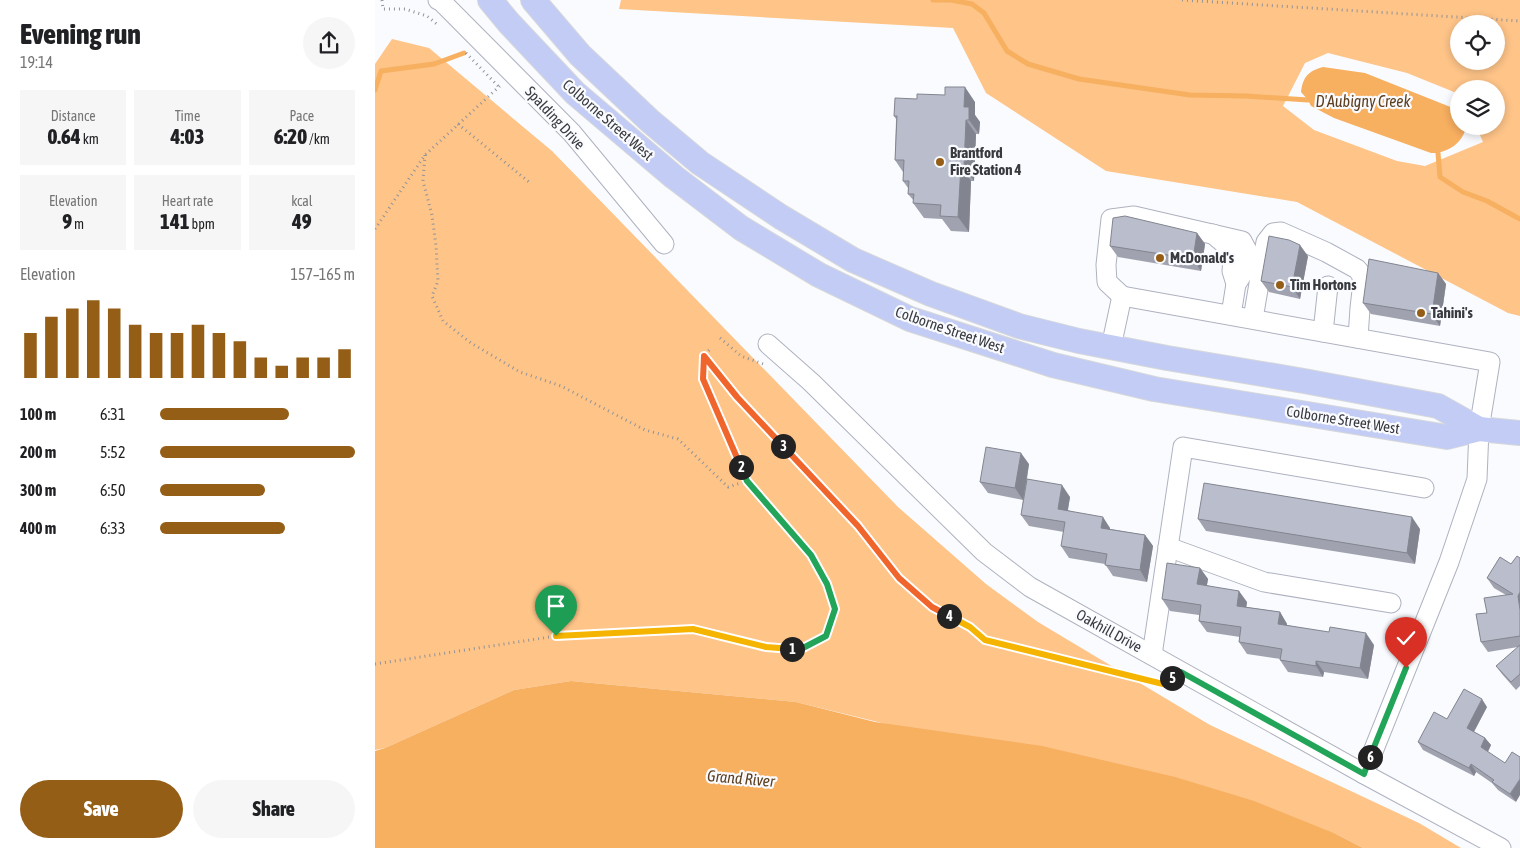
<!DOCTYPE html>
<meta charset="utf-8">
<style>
body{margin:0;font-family:"Asap Condensed",sans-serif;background:#f6f6f6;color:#202124;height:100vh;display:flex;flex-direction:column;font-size:19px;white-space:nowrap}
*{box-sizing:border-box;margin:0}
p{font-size:16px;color:#757577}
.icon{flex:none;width:28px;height:28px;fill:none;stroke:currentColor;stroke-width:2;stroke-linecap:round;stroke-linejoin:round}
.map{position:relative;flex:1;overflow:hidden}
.details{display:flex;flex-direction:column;background:#fff;width:375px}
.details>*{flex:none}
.fabs{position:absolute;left:1075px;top:15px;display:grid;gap:10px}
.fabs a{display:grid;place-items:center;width:55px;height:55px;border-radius:50%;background:#fff;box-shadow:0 2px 8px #0003;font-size:25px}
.pin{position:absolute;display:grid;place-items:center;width:42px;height:42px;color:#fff;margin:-51px -21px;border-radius:50% 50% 50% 0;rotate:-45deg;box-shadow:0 0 5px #0007}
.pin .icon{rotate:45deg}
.km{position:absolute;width:25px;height:25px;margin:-12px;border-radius:50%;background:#222;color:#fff;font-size:14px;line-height:25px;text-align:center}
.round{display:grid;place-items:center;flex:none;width:52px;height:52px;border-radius:26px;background:#f6f6f6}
.headline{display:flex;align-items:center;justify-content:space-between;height:85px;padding:0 20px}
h1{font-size:28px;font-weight:800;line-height:38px}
.figures{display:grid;grid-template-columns:repeat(3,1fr);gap:8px;height:85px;padding:5px 20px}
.figures div{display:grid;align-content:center;border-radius:0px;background:#f6f6f6;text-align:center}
.figures b{font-size:21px;font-weight:800}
.figures small{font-size:14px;font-weight:400}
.figures p{font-size:14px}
.chart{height:140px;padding:10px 20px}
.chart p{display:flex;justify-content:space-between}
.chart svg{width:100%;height:90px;margin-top:5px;stroke:#955e17;stroke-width:6}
.primary-button{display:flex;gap:10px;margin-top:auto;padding:10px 20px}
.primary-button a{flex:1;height:58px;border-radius:30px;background:#955e17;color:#fff;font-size:20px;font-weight:800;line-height:58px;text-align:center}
.primary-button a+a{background:#f6f6f6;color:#202124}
ul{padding:0 20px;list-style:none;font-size:16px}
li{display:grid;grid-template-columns:80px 60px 1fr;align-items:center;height:38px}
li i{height:12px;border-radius:6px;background:#955e17}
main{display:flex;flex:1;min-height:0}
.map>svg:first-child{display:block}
</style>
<main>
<section class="details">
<div class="headline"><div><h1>Evening run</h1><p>19:14</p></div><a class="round"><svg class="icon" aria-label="share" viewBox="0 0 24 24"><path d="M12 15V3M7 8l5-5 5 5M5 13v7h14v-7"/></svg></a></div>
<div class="figures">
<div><p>Distance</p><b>0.64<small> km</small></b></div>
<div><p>Time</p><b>4:03</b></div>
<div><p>Pace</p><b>6:20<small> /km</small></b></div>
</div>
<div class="figures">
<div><p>Elevation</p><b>9<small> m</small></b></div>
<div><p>Heart rate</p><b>141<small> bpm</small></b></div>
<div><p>kcal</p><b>49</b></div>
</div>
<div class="chart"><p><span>Elevation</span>157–165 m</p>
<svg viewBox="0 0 160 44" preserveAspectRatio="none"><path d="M5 44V22M15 44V14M25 44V10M35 44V6M45 44V10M55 44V18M65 44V22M75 44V22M85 44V18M95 44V22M105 44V26M115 44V34M125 44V38M135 44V34M145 44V34M155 44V30"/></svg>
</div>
<ul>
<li><b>100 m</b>6:31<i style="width:66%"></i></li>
<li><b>200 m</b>5:52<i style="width:100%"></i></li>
<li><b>300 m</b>6:50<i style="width:54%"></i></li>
<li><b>400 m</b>6:33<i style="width:64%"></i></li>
</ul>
<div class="primary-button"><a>Save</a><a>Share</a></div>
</section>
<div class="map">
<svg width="1145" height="848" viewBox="0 0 1145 848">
<rect width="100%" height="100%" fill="#fafbfe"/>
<g fill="#fec488" fill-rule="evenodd">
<path d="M 246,0 L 1145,0 L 1145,316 L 1133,313 L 922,202 L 731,171 L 611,93 L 578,28 L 244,9 ZM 1084,24 L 1121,24 L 1121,61 L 1084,61 ZM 953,53 L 1032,73 L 1084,94 L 1084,89 L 1121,89 L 1121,126 L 1101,126 L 1108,142 L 1050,166 L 1022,161 L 939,130 L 908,106 L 930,63 Z"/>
<polygon points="17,39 54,48 177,151 523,507 611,584 663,622 835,725 1044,823 1086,848 988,848 961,834 421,702 196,681 139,690 10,748 0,750 0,64"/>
</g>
<g fill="#f7af60">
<path d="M 948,67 L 990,73 L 1083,110 L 1084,126 L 1091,126 C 1089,143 1071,154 1056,153 L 959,118 L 936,106 L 933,100 L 926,92 C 928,76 934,71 948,67 Z"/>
<polygon points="196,681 421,702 500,722 667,746 800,777 879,801 961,834 988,848 0,848 0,751 10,748 139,690"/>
</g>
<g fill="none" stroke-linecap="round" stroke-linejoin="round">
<g stroke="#f7af60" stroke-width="5">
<polyline points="558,0 576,0 597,4 609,13 632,51 653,64 704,79 815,95 871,96 933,100"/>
<polyline points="0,90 6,71 59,64 89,53"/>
<polyline points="1063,153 1065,177 1088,192 1112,201 1145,219"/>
</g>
<g stroke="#aeb2c0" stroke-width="21">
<g id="minor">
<polyline points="63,0 66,1 197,133 289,244"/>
<polyline points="838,234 852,246 858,259 857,271 861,284"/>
<polyline points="747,296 732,282 731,265 736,219 759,216 867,241 873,252 870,270 861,284 856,315"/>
<polyline points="878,319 891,242 898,233 906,232 951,252 982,269 986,274 988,282 985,308 983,338"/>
<polyline points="948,332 953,286"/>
<polyline points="393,344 436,382 609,552 655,587 989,774 1126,848"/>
<polyline points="736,347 747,296 1115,362 1104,429 1102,479 1074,562 989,774"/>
<polyline points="793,547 889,582 1016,603"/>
<polyline points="777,655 808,447 1049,488"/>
</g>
</g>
<g stroke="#d7d8d9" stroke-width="26">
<g id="major">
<polyline points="115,0 134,23 200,93 299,177 366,228 444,275 535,319 678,365 779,389 1072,437 1104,429 1145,433"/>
<polyline points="158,0 205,55 275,121 325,163 406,217 478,260 556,294 644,326 704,341 792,358 929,381 1063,406 1104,429"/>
</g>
</g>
<g stroke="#929398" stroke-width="3" stroke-dasharray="1 4" stroke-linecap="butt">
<polyline points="7,0 8,9 30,9 52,16 64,26"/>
<polyline points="807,0 1145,21"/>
<polyline points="91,53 124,87"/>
<polyline points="83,124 154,182"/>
<polyline points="50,155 48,181 57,215 61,246 63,281 57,296 68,321 96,343 145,372 186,386 270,430 303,439 353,487 372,481"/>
<polyline points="0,229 50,155 127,84"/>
<polyline points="345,338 366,356 391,365"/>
<polyline points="329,356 362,397 483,526 524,578 557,607 595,627 610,640 788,684 793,681"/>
<polyline points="0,664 181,636 318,629 391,647 426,649 451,636 460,609 452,584 436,555 372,481 329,379 329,356 335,349"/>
</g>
<use href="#minor" stroke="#fff" stroke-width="19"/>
<use href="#major" stroke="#c2ccf5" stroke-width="24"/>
</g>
<g fill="#a0a3af">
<polygon points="570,95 600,102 600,115 605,122 604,134 601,134 599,181 596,181 594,232 576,231 567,219 549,218 538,203 539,201 533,194 533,188 528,181 528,172 520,160 521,119 519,116 542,99"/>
<polygon points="822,233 830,244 826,271 743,257 735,246"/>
<polygon points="933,256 925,299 894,292 886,281"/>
<polygon points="1063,273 1071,284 1065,326 996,314 988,303"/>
<polygon points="654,464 652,479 695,497 693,510 735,528 735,529 770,535 778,546 772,582 738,576 730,564 694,558 686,546 689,532 654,526 646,515 648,500 613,493 605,482"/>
<polygon points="823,519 1045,529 1040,564 831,531"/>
<polygon points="1145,558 1145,686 1141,690 1127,674 1121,666 1143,647 1113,652 1106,642 1112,613 1131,595 1119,588 1112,578 1136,564"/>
<polygon points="825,568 833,579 832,585 872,602 871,607 905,612 912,624 912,625 999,645 993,679 949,672 948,677 913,672 905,660 906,659 872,654 864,642 865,637 832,632 824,621 824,615 795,611 787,599"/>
<polygon points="1112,707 1099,732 1110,738 1116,745 1113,752 1141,802 1123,790 1117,783 1101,772 1099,776 1048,750 1043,742 1072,719"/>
</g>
<g fill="#82858f">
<polygon points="590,87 600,102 600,115 605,122 604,134 594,120 589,107"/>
<polygon points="591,120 601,134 599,181 589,166"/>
<polygon points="586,166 596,181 594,232 583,217"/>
<polygon points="822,233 830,244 826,271 818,259"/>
<polygon points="925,245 933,256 925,299 917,287"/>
<polygon points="1063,273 1071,284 1065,326 1057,314"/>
<polygon points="646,453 654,464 648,500 640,488"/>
<polygon points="687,485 695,497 691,520 683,509"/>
<polygon points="728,517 735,528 734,539 726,528"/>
<polygon points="1037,517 1045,529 1040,564 1032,553"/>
<polygon points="770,535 778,546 772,582 765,570"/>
<polygon points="825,568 833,579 830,595 822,584"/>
<polygon points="864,591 872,602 870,617 862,606"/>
<polygon points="1145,592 1145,610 1143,596"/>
<polygon points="905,612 912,624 911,635 903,624"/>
<polygon points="991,633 999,645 993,679 985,668"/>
<polygon points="941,661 949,672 948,677 941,666"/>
<polygon points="1107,699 1112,707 1097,735 1092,728"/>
<polygon points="1110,738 1116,745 1111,755 1106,747"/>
<polygon points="1096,764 1101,772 1099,776 1094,768"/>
<polygon points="1145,779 1145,795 1141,802 1135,794"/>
</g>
<g fill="#babecc" stroke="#82858f">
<polygon points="570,87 590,87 589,107 594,107 594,120 591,120 589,166 586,166 583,217 565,216 566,205 538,203 539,194 533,194 534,181 528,181 529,160 520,160 522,116 519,116 520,98 542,99 542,94 570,95"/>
<polygon points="750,216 822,233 818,259 735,246 738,218"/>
<polygon points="894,236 914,240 925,245 917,287 886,281"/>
<polygon points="994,259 1063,273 1057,314 988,303"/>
<polygon points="611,447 646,453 640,488 605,482"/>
<polygon points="652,479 687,485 683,509 728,517 726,528 770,535 765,570 730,565 732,554 686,546 690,522 646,515"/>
<polygon points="829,483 1037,517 1032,553 823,519"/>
<polygon points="1142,556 1145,558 1145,592 1143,596 1145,610 1145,636 1106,642 1101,614 1112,613 1109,598 1138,594 1112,578 1125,557 1136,564"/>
<polygon points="792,563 825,568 822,584 864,591 862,606 905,612 903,624 954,632 955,627 991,633 985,668 941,661 941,666 905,660 907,649 864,642 866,627 824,621 826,605 787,599"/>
<polygon points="1145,645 1145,674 1136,682 1121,666"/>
<polygon points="1089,689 1107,699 1092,728 1110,738 1106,747 1130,763 1137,752 1145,757 1145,779 1135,794 1117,782 1119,780 1096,764 1094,768 1043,742 1059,712 1072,719"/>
</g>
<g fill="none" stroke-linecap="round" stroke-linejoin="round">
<g stroke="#fff" stroke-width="10">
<polyline id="split-1" points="181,636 318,629 391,647 417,649"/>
</g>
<g stroke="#fff" stroke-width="10">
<polyline id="split-2" points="366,467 372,481 436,555 452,584 460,609 451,636 426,649 417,649"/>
</g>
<g stroke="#fff" stroke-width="10">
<polyline id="split-3" points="366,467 328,379 329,356 362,397 408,446"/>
</g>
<g stroke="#fff" stroke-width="10">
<polyline id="split-4" points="408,446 483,526 524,578 557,607 574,616"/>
</g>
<g stroke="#fff" stroke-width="10">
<polyline id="split-5" points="574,616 595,627 610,640 788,684 797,678"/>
</g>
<g stroke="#fff" stroke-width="10">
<polyline id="split-6" points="797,678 806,672 989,774 995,757"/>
</g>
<g stroke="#fff" stroke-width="10">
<polyline id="split-7" points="995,757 1031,668"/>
</g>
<use href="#split-1" stroke="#f5b400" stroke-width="6"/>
<use href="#split-2" stroke="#22a559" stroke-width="6"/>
<use href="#split-3" stroke="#f0652b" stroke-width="6"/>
<use href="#split-4" stroke="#f0652b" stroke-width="6"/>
<use href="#split-5" stroke="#f5b400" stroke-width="6"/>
<use href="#split-6" stroke="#22a559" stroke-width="6"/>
<use href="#split-7" stroke="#22a559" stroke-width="6"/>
</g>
<g fill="#955e17" stroke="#fafbfe" stroke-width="2">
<circle cx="565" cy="162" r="5"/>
<circle cx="785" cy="258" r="5"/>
<circle cx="905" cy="285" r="5"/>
<circle cx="1046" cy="313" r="5"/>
</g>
<g text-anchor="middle" stroke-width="4.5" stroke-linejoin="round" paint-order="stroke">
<g font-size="15" fill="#383a3f" stroke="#fafbfe">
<text transform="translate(180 118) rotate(47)" y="5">Spalding Drive</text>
<text transform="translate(233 120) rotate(41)" y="5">Colborne Street West</text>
<text transform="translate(575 330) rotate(19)" y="5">Colborne Street West</text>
<text transform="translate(968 420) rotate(9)" y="5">Colborne Street West</text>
<text transform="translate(734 631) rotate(29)" y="5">Oakhill Drive</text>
</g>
<g font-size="15" font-weight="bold" fill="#383a3f" stroke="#fafbfe" text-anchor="start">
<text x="575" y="158">Brantford<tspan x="575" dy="17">Fire Station 4</tspan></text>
<text x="795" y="263">McDonald's</text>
<text x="915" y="290">Tim Hortons</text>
<text x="1056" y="318">Tahini's</text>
</g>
<g font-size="16" font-style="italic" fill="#5d3f1f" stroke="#fafbfe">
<text x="988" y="107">D'Aubigny Creek</text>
<text transform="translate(366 778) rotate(5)" y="6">Grand River</text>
</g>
</g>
</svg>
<div class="fabs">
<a><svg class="icon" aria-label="locate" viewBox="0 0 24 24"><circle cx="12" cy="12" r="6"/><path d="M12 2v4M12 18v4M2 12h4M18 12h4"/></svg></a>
<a><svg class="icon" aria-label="layers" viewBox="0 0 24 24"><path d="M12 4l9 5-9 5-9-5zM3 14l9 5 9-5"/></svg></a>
</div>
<div class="pin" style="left:181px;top:636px;background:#1e9e55"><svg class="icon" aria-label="arrive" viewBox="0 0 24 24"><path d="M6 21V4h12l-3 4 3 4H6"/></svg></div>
<div class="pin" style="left:1031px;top:668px;background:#d93025"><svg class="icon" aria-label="check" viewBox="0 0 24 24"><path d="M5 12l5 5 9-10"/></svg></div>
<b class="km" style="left:417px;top:649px">1</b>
<b class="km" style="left:366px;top:467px">2</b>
<b class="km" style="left:408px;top:446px">3</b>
<b class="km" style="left:574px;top:616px">4</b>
<b class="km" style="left:797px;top:678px">5</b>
<b class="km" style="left:995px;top:757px">6</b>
</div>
</main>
